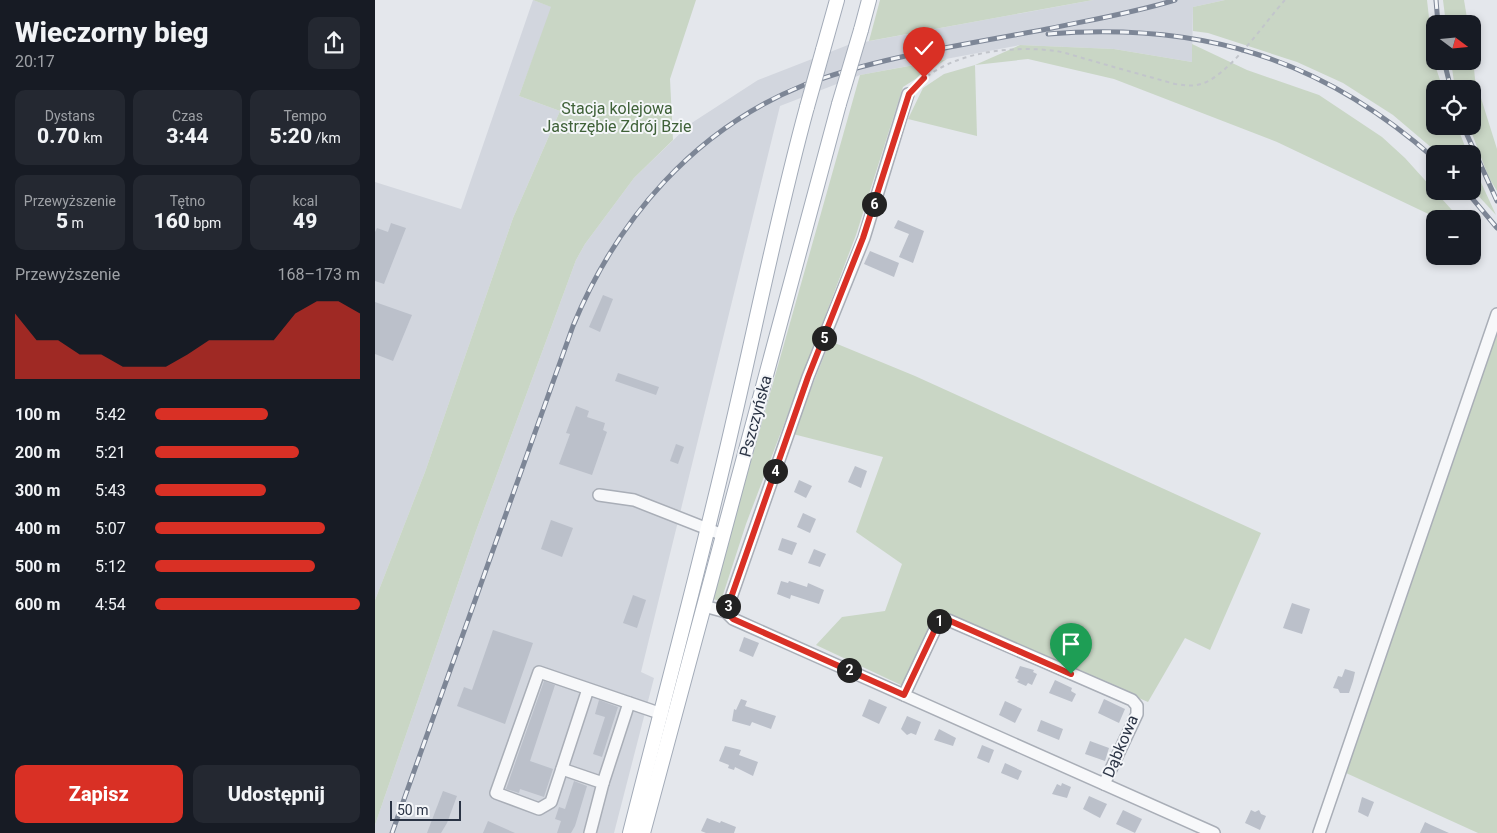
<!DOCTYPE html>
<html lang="pl">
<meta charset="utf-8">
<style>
body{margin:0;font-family:Roboto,sans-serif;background:#242831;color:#f1f3f6;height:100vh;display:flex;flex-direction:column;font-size:19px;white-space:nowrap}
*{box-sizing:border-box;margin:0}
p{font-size:16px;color:#9ea1a6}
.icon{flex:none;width:28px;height:28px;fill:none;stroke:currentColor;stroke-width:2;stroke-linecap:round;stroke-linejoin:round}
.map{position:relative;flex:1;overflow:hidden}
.panel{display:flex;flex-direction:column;background:#171b24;width:375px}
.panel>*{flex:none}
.needle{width:32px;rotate:106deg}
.controls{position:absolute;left:1051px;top:15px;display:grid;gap:10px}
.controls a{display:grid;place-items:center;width:55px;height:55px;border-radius:10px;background:#171b24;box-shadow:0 2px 8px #0003;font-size:25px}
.scale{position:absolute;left:15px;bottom:12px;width:71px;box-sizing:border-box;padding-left:5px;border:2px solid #2b3445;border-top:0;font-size:14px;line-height:18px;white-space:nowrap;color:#2b3445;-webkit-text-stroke:4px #f4f6f9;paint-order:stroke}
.pin{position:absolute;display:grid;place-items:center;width:42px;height:42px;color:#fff;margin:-51px -21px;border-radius:50% 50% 50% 0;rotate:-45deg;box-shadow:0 0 5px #0007}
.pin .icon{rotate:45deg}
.km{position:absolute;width:25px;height:25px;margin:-12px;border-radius:50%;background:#222;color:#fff;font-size:14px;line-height:25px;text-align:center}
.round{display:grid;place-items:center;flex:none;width:52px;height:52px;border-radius:10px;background:#242831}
.summary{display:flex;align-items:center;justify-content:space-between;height:85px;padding:0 15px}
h1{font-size:28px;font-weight:800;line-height:38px}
.figures{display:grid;grid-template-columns:repeat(3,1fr);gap:8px;height:85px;padding:5px 15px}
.figures div{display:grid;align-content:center;border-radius:10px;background:#242831;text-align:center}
.figures b{font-size:21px;font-weight:800}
.figures small{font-size:14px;font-weight:400}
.figures p{font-size:14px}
.chart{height:140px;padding:10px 15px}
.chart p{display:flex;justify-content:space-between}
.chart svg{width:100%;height:90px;margin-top:5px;fill:#d93025;opacity:.7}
.button{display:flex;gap:10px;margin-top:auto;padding:10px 15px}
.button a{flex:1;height:58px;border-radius:10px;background:#d93025;color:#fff;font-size:20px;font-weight:800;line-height:58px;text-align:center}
.button a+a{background:#242831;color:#f1f3f6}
ul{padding:0 15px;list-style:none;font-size:16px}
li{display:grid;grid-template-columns:80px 60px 1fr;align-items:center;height:38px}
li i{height:12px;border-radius:6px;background:#d93025}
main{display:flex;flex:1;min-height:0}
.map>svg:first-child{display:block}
</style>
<main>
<section class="panel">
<div class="summary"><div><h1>Wieczorny bieg</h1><p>20:17</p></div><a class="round"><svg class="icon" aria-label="share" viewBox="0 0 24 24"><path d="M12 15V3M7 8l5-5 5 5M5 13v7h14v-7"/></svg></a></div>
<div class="figures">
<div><p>Dystans</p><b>0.70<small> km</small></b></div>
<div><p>Czas</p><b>3:44</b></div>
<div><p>Tempo</p><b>5:20<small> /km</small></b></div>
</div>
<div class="figures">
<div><p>Przewyższenie</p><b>5<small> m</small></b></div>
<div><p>Tętno</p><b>160<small> bpm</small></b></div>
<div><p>kcal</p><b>49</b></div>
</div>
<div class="chart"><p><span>Przewyższenie</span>168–173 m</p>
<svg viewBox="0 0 160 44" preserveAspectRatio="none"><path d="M0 44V12L10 25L20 25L30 32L40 32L50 38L60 38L70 38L80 32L90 25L100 25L110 25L120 25L130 12L140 6L150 6L160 12V44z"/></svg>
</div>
<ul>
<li><b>100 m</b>5:42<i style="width:55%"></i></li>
<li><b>200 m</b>5:21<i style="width:70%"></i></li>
<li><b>300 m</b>5:43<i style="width:54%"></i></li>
<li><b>400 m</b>5:07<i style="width:83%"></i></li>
<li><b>500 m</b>5:12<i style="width:78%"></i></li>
<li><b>600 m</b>4:54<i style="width:100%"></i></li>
</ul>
<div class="button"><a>Zapisz</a><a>Udostępnij</a></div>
</section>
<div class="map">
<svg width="1122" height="833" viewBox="0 0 1122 833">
<rect width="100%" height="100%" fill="#e4e7ec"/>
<g fill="#d2d6de">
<polygon points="158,0 177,7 144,96 185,111 138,218 50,472 0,600 0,182 86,209"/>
<polygon points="718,0 850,0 818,7 817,62 739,49 645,45 485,75 405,106 266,672 279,678 239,833 0,833 0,825 101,531 201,260 210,244 259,178 315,124 383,80 473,45"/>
</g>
<g fill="#c9d6c5">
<polygon points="158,0 321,0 295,79 298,140 259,178 210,244 201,260 101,531 0,825 0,600 50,472 138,218 185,111 144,96 176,7"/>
<polygon points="505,0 718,0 494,41"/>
<polygon points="850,0 1052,0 1059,62 1068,89 1060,89 1060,126 1082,126 1093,154 1064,154 1018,115 968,83 922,62 833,33 818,31 818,7"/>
<polygon points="1068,0 1089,0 1093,24 1071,24"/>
<polygon points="817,44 872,70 944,95 1007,137 1030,158 1085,219 1064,219 902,142 739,79 653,59 600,65 602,136 533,119 548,88 569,74 600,65 645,45 739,49 817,62"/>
<polygon points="1098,58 1100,79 1122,149 1122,191 1114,178 1094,126 1098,126 1098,89 1080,89 1076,61 1098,61"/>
<polygon points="572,59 528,87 481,235 371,524 346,601 337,599 485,75"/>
<polygon points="1098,165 1121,215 1098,190"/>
<polygon points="1122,327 1122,833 1103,833 971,773"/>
<polygon points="455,341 540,376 886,533 835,650 810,638 773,702 562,612 528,686 441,645 467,617 510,611 527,564 481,532 508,457 418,434"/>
</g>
<g fill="#bbc0ca">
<polygon points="523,220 549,231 538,263 524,257 534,234 519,228"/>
<polygon points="16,223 31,228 9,284 0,281 0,232 2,228 13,232"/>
<polygon points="495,251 524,263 519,277 489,264"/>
<polygon points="228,295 238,299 225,332 214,327"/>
<polygon points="0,302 37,315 18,361 0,354"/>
<polygon points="243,373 284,387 281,395 240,381"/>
<polygon points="201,406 214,411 212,417 230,423 228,430 232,432 217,475 184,464 195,434 191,433"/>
<polygon points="301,444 309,447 303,464 295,461"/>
<polygon points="480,466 492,471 486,488 473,482"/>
<polygon points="424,480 437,486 431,498 419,492"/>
<polygon points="428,513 441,519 435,533 422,527"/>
<polygon points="176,520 198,528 187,557 166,549"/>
<polygon points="407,538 422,543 417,555 403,550"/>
<polygon points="439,549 451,554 445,567 433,563"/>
<polygon points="406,581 413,583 414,581 432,587 433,583 449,590 444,604 416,595 415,599 402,594"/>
<polygon points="258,595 271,600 262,628 248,623"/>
<polygon points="917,603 935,609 927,634 908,628"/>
<polygon points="118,630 158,643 130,724 82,706 89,687 97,690"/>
<polygon points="369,637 384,643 378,657 364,651"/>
<polygon points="645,666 659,670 658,672 662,674 657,685 653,683 651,686 642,682 644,680 640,678"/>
<polygon points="970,669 980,672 978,681 974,693 965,693 963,689 958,688 963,676 967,677"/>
<polygon points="680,680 697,688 696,691 701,694 697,702 674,693"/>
<polygon points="169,681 180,685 155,761 178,769 169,797 145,789 144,793 131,789"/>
<polygon points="366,699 372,701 370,706 401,716 396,729 377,722 375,726 357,721 359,709 361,710"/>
<polygon points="494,699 512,707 504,724 487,716"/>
<polygon points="729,699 750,709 744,723 723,713"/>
<polygon points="224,700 243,707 227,757 218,754 230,717 220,714"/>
<polygon points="630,701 647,709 640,723 624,715"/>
<polygon points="532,716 546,722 541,735 536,733 532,735 526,729"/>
<polygon points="666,720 688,729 684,740 662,731"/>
<polygon points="564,729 581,738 578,746 559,740"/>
<polygon points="715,741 734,748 730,761 710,754"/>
<polygon points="607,745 619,750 614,763 602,758"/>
<polygon points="350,746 366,750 364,755 383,762 378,776 360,767 359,770 353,768 354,765 344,761"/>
<polygon points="630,763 647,771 643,780 626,773"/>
<polygon points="199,781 212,786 200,826 196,833 182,833 186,821 180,819 184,807 190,809"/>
<polygon points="687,783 696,787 692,798 677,794 682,784 686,786"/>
<polygon points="68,791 82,796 72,823 66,833 52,833"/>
<polygon points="714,796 732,804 725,818 708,809"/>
<polygon points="987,797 999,802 993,817 983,812"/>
<polygon points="748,810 767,819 760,833 741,824"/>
<polygon points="876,810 880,812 884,810 886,814 891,816 885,830 870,823"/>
<polygon points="332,818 345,823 346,821 361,827 359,833 331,833 326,831"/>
<polygon points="113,821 140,833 108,833"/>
<polygon points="1050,822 1056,825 1074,833 1045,833"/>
</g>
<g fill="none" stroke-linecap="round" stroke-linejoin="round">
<g stroke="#a9aeb7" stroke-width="14">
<g id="minor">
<polyline points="224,495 259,500 348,535"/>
<polyline points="329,606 351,612 358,619 839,833"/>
<polyline points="351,612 433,377 489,238 533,94"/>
<polyline points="213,689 176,802 164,809 121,793 164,672 287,714"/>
<polyline points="529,695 564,621 573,620 757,700 762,706 762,714 729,784"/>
<polyline points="187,769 228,783 215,833"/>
<polyline points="228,783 254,703"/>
<polyline points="944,833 1122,314"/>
</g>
</g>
<g stroke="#a3abb8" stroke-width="16">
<g id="major">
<polyline points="486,30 494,0"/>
<polyline points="448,50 462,0"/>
<path d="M 255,833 C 289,698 326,563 357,427 C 382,320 403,213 432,107"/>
<polyline points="268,833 464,104"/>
</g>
</g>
<path stroke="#c2c5cb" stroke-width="2" stroke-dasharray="4 4" stroke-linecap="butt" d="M 540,87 C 573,52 635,45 681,51 C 693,53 706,58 718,61 C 745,69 772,76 800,84 C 809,85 817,87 826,84 C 854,76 890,22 910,0"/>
<use href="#minor" stroke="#f7f8fa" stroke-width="11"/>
<use href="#major" stroke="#fff" stroke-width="14"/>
<g stroke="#7d8696" stroke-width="5">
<g id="rail">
<polyline points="1061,0 1063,24"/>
<path d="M 673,34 C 825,22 945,57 1060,159"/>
<polyline points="1069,61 1076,89"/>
<polyline points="1088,126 1122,201"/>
<polyline points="1091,191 1122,228"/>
<path d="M 17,833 L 198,326 C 242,219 320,129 429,85 C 502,57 594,44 672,29 C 715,20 758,13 800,0"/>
</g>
</g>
<use href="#rail" stroke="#f4f6f9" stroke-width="3" stroke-dasharray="9" stroke-linecap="butt"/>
<g stroke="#a3abb8" stroke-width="16" stroke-linecap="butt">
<g id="major-bridge">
<polyline points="464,104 486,30"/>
<polyline points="432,107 448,50"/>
</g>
</g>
<use href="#major-bridge" stroke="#fff" stroke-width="14"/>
</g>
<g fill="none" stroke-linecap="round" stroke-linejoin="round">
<g stroke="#fff" stroke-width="10">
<polyline id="route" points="549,78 534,94 488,238 433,377 351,612 358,619 529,695 564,621 573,620 696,674"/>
</g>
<use href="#route" stroke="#d93025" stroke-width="6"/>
</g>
<g text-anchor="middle" stroke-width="4" stroke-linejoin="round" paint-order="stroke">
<g font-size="16" fill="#3f6138" stroke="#f4f6f9">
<text x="242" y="114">Stacja kolejowa<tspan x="242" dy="18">Jastrzębie Zdrój Bzie</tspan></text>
</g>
<g font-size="16" fill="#2b3445" stroke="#f4f6f9">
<text transform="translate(380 416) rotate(-75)" y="6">Pszczyńska</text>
<text transform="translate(745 746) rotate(-67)" y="6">Dąbkowa</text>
</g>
</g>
</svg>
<div class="controls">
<a><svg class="needle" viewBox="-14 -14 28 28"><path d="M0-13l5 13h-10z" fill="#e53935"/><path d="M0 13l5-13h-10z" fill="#9ea1a6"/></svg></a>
<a><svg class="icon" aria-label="locate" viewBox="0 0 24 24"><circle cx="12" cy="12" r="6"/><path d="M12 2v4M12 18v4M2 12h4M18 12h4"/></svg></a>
<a>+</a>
<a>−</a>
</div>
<div class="scale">50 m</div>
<div class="pin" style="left:696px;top:674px;background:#1e9e55"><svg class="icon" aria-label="arrive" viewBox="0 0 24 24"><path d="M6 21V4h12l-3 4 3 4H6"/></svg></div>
<div class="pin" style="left:549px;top:78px;background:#d93025"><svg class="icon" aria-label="check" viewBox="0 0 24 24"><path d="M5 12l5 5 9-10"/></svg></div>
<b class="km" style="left:564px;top:621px">1</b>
<b class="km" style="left:474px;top:670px">2</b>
<b class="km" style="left:353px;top:606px">3</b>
<b class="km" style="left:400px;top:471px">4</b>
<b class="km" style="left:449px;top:338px">5</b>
<b class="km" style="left:499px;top:204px">6</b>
</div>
</main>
